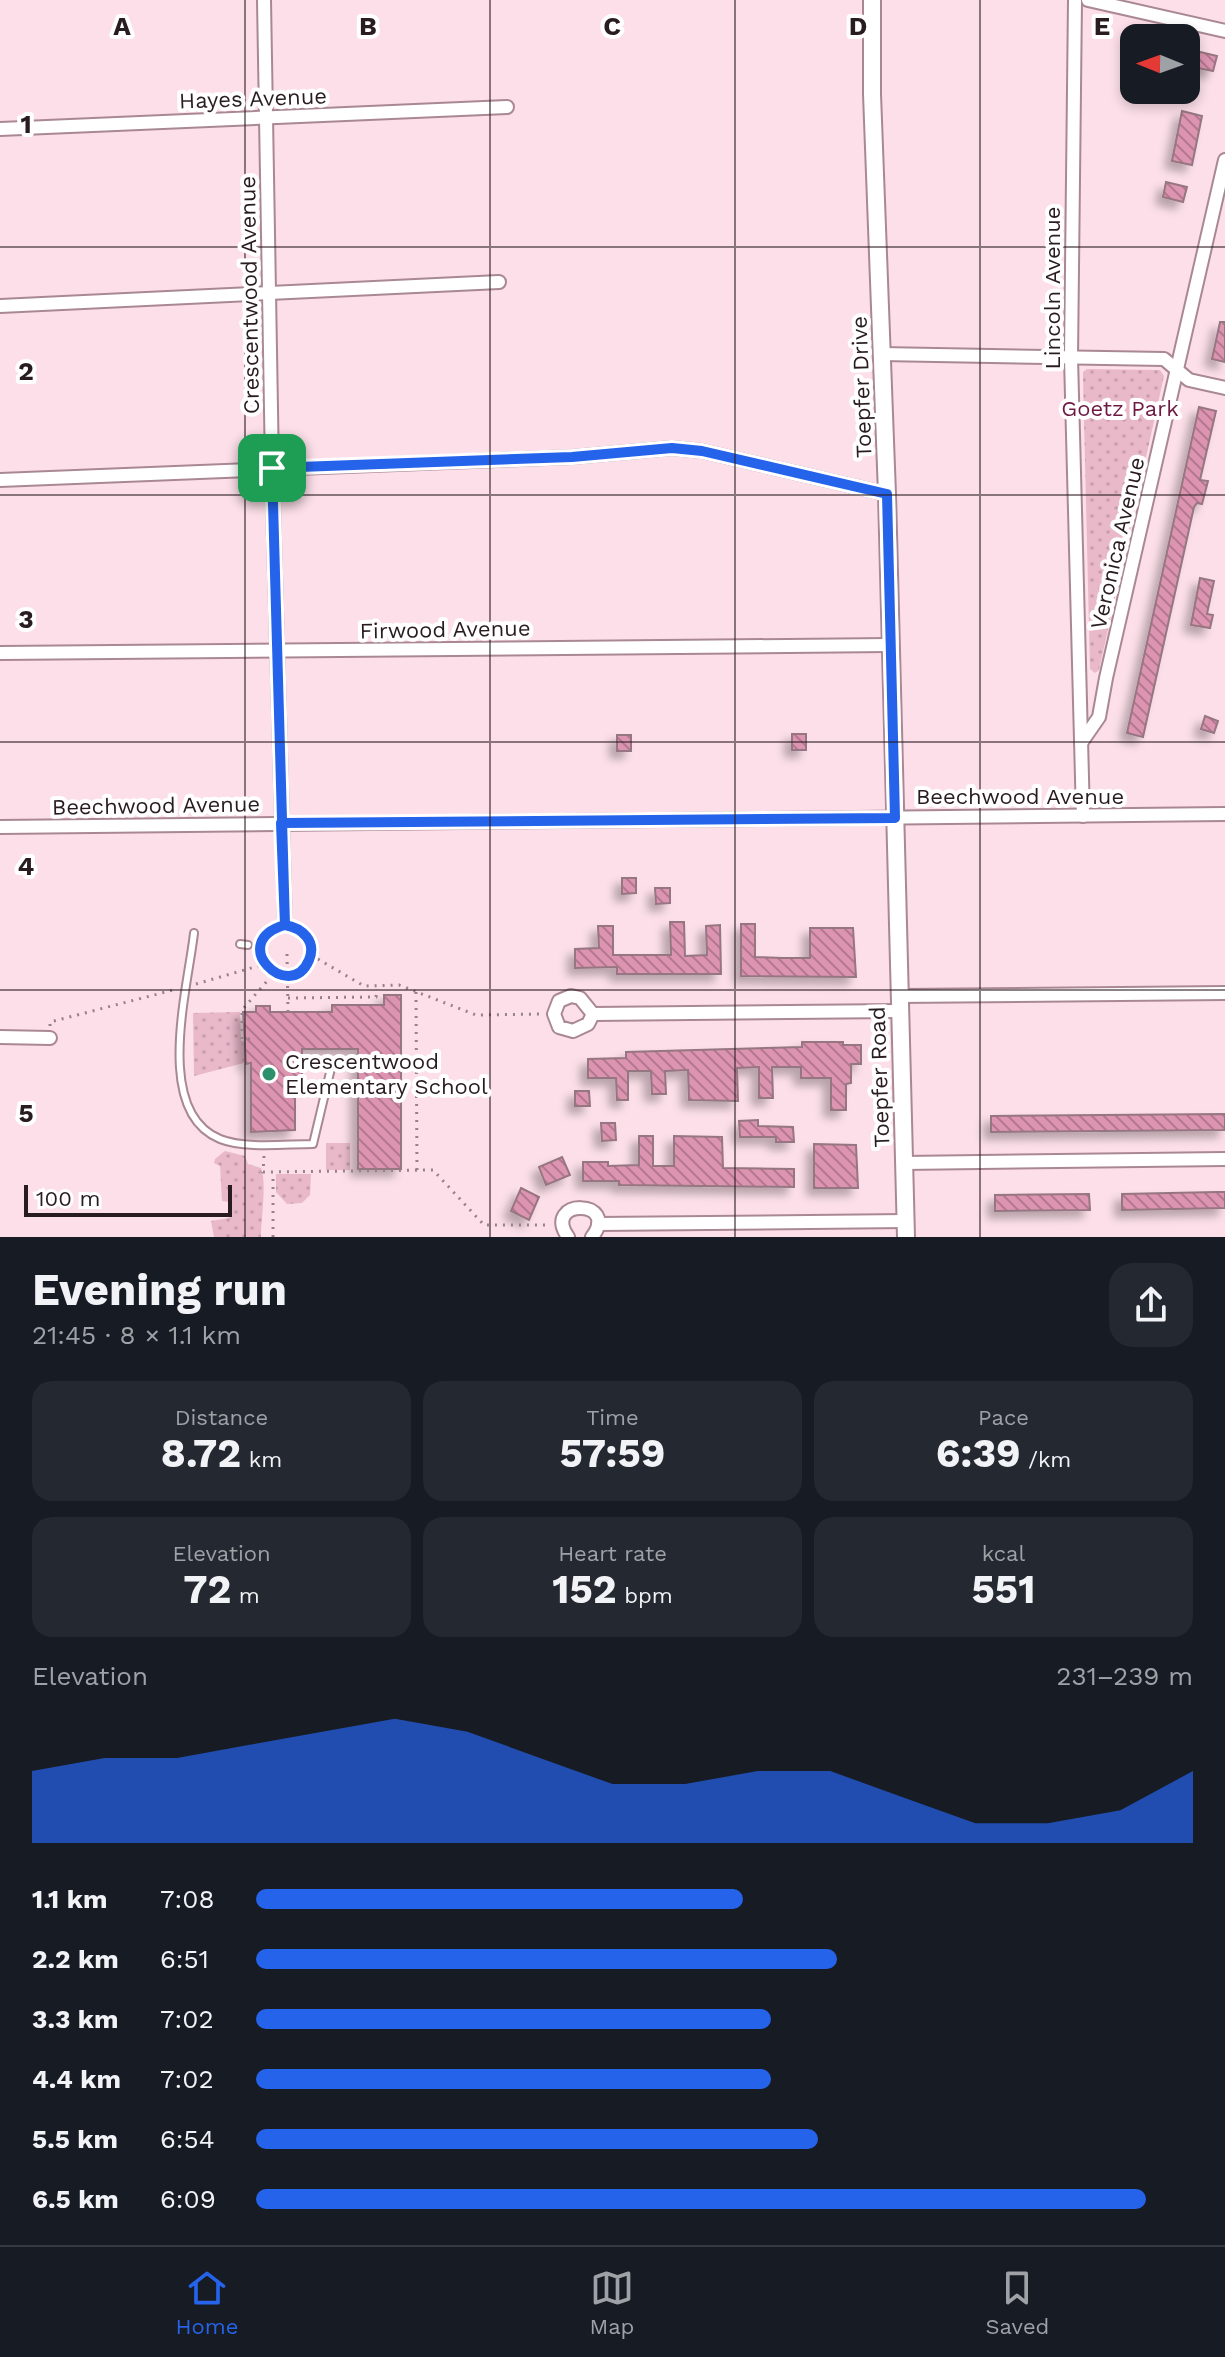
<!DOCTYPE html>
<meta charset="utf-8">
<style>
body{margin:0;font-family:"Work Sans",sans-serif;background:#242831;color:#f1f3f6;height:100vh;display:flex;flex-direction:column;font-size:30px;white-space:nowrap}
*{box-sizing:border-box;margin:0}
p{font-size:26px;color:#9ea1a6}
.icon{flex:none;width:44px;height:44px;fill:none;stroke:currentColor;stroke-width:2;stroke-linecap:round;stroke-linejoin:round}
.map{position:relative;height:1237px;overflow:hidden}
.drawer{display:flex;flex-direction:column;background:#171b24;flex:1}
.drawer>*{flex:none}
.needle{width:52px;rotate:271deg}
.buttons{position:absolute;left:1120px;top:24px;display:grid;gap:16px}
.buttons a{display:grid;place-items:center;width:80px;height:80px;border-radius:16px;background:#171b24;box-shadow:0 4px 12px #0003;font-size:40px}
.scale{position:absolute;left:24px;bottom:20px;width:208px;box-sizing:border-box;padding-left:8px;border:4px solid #291c21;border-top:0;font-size:22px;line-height:28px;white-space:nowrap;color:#291c21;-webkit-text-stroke:6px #fff;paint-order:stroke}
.pin{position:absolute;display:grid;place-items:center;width:68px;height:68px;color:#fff;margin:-34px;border-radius:16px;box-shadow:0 4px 12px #0006}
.round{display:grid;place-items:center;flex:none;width:84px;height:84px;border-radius:24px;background:#242831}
.head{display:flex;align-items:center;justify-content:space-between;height:136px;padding:0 32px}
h1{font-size:44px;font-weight:700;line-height:60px}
.stats{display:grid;grid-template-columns:repeat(3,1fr);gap:12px;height:136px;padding:8px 32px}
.stats div{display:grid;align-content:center;border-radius:20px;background:#242831;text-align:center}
.stats b{font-size:40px;font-weight:700}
.stats small{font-size:22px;font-weight:400}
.stats p{font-size:22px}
.chart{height:224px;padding:16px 32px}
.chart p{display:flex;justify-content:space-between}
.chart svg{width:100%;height:144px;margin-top:8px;fill:#2563eb;opacity:.7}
ul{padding:0 32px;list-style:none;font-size:26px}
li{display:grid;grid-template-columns:128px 96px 1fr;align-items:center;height:60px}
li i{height:20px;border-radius:10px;background:#2563eb}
.tab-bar{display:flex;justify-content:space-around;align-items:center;height:112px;border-top:2px solid #363941;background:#171b24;font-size:22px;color:#9ea1a6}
.tab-bar a{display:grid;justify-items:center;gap:4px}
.tab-bar .active{color:#2563eb}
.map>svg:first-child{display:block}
</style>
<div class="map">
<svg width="1225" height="1237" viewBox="0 0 1225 1237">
<defs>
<pattern id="park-dots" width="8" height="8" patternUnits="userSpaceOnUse" patternTransform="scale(2)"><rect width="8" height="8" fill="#e9b9ca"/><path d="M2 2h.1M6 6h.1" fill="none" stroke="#c89ead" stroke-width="1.8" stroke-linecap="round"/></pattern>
<pattern id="building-back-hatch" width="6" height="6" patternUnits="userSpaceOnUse" patternTransform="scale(2)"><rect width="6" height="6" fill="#dd94b0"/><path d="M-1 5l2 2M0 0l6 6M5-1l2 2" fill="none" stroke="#b3788f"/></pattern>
<filter id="shadow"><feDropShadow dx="-7" dy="7" stdDeviation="4" flood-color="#0004"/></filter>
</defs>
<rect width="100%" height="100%" fill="#fcdfe9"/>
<g fill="url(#park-dots)">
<polygon points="1087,369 1160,370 1164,376 1099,670 1095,673 1090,669 1083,378 1083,372"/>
<polygon points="240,1012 241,1041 249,1041 249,1048 244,1049 244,1063 194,1076 193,1013"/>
<rect x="326" y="1143" width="24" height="27"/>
<path d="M 225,1151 L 245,1156 L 248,1164 L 261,1168 C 267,1183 261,1218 261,1237 L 214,1237 L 211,1221 L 229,1218 L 229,1202 L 222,1201 L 220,1166 L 214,1163 L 215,1159 Z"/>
<polygon points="276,1174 311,1174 310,1195 302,1203 287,1204 276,1192"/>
</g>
<g fill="url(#building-back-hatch)" stroke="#967681" stroke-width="2" filter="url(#shadow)">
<polygon points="1196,51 1217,56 1213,71 1193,67"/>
<polygon points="1182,111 1202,116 1192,165 1172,161"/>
<polygon points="1166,182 1187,187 1183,202 1163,197"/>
<polygon points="1220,322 1225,322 1225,362 1212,359"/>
<polygon points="1199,407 1216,411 1200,480 1208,481 1202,504 1197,503 1194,507 1143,737 1127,733"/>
<polygon points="1200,578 1214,581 1207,614 1213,615 1210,628 1191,625"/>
<polygon points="1205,716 1218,721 1214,733 1201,729"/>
<rect x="792" y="734" width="14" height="16"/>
<rect x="617" y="735" width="14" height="16"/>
<polygon points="622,878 636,878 636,893 622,894"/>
<polygon points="655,888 670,888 670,903 656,904"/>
<polygon points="670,922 684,922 685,956 707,955 706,926 720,925 721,974 617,974 617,967 575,968 575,949 599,948 598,926 613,926 613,955 671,955"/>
<polygon points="741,924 755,924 755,957 783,958 810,958 810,928 853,928 856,977 741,976"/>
<polygon points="384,995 401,995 401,1169 358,1169 358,1049 302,1049 302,1086 295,1086 295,1130 251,1132 251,1063 246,1064 243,1012 256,1012 256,1006 270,1006 270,1012 332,1012 332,1005 384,1005"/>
<polygon points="802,1042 843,1042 843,1045 861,1045 861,1064 851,1064 851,1083 846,1084 846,1110 831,1110 831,1078 801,1078 801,1067 772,1067 773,1098 759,1098 759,1067 737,1068 738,1101 689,1100 688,1070 665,1071 666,1094 652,1094 651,1071 628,1071 628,1100 617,1100 616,1078 588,1078 588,1059 626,1058 626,1052 802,1047"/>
<polygon points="575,1091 589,1091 590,1106 575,1106"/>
<polygon points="1225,1114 1225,1130 991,1132 991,1116"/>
<polygon points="758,1120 758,1126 793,1127 794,1142 776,1142 776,1137 740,1137 739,1121"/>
<polygon points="601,1123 615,1123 616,1140 602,1141"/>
<polygon points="639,1136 653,1136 653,1166 674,1166 674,1136 722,1137 723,1168 794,1169 794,1187 619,1185 619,1181 583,1181 583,1162 608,1162 608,1166 639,1165"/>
<polygon points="814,1144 856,1145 858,1188 814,1188"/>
<polygon points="562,1157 570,1175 546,1185 539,1167"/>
<polygon points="521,1188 539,1197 529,1220 511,1211"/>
<polygon points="1217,1192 1225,1192 1225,1208 1122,1210 1122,1194"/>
<polygon points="1089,1194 1090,1210 995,1211 995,1195"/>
</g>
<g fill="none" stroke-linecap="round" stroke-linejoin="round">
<g stroke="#a98894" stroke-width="10">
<g id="service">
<circle cx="286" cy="950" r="25"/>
<path d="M 194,933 C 188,988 153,1112 220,1139 C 245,1149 286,1144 313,1144 L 332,1064"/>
<polyline points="240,944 248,945"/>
</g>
</g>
<g stroke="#a98894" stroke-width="16">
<g id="minor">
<polyline points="264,0 272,468 285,925"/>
<polyline points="1075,0 1071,358 1083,816"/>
<polyline points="1088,0 1225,31"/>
<polyline points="0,129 507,107"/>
<polyline points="0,306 499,282"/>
<polyline points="881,354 1164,359 1189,380 1225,388"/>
<polyline points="0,480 572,457 672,448 702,451 887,494"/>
<polyline points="0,653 889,645"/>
<polyline points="1081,743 1099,717 1106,678 1225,160"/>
<polyline points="0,827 1225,814"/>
<polygon points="571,996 580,998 593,1014 588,1024 573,1031 559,1027 554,1014 559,1001"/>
<polyline points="898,996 1225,993"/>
<polyline points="593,1014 898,1011"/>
<polyline points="0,1037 50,1038"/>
<polyline points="904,1163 1225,1159"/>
<polyline points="598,1224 906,1221"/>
<path d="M 568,1237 C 541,1198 621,1199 592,1237"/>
</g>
</g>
<g stroke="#a98894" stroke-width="20">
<polyline id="tertiary" points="872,0 872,94 887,494 906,1237"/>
</g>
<g stroke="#978289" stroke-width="3" stroke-dasharray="2 6" stroke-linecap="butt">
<polyline points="287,954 288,1012"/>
<polyline points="311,955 364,986 399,985 476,1015 542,1014"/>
<polyline points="196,984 265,964"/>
<polyline points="416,992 417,1171"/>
<polyline points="288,998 376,997 377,989"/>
<polyline points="50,1026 50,1022 177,989"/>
<polyline points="250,1039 242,1039 242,1010 274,973"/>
<polyline points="264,1156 263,1172 433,1170 484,1225 551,1225"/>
<polyline points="273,1237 273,1173"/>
</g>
<use href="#service" stroke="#fff" stroke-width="6"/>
<use href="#minor" stroke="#fff" stroke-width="12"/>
<use href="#tertiary" stroke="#fff" stroke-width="16"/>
</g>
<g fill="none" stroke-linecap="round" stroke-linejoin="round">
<g stroke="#fff" stroke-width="16">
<path id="route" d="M 272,468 L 285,925 C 225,942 290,1005 309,960 C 317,941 302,928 285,925 L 281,823 L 895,818 L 887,494 L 702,451 L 672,448 L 572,457 L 272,468"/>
</g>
<use href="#route" stroke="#2563eb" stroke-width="10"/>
</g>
<path fill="none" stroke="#291c21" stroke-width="2" stroke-opacity="0.55" d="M 245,0 L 245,1237M 490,0 L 490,1237M 735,0 L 735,1237M 980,0 L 980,1237M 0,247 L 1225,247M 0,495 L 1225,495M 0,742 L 1225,742M 0,990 L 1225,990"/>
<circle fill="#2c906c" stroke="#fff" stroke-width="3" cx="269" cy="1074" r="8"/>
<g text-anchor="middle" stroke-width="8" stroke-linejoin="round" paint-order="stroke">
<g font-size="22" fill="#291c21" stroke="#fff">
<text transform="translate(253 98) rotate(-2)" y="8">Hayes Avenue</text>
<text transform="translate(1052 288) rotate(-90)" y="8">Lincoln Avenue</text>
<text transform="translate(249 295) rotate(-91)" y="8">Crescentwood Avenue</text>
<text transform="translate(861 387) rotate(-92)" y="8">Toepfer Drive</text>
<text transform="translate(1117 543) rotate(-77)" y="8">Veronica Avenue</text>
<text transform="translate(445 629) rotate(-1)" y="8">Firwood Avenue</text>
<text x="1020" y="804">Beechwood Avenue</text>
<text transform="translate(156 805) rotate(-1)" y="8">Beechwood Avenue</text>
<text transform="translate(879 1077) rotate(-92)" y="8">Toepfer Road</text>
</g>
<g font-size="22" fill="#6d1942" stroke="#fff">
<text x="1120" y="416">Goetz Park</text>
</g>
<g font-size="22" fill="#291c21" stroke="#fff" text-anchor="start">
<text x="285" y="1069">Crescentwood<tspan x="285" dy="25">Elementary School</tspan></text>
</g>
</g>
<g font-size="26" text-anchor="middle" font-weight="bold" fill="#291c21" stroke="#fff" stroke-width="8" stroke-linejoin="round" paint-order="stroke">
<text x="122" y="35">A</text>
<text x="368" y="35">B</text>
<text x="612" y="35">C</text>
<text x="858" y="35">D</text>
<text x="1102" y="35">E</text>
<text x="26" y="133">1</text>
<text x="26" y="380">2</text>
<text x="26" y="628">3</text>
<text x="26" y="875">4</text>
<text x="26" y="1122">5</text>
</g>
</svg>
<div class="buttons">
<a><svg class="needle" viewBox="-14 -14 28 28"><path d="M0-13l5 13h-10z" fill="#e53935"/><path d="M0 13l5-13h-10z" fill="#9ea1a6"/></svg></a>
</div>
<div class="scale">100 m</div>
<div class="pin" style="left:272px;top:468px;background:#1e9e55"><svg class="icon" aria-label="arrive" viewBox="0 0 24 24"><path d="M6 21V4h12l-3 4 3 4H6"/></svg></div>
</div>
<section class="drawer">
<div class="head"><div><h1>Evening run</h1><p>21:45 · 8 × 1.1 km</p></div><a class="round"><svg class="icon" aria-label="share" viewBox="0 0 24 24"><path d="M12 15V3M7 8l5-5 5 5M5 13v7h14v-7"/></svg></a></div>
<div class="stats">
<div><p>Distance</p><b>8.72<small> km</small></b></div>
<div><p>Time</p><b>57:59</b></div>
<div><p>Pace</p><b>6:39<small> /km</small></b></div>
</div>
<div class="stats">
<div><p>Elevation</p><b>72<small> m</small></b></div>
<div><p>Heart rate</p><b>152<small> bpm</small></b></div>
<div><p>kcal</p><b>551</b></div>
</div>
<div class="chart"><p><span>Elevation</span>231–239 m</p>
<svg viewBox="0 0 160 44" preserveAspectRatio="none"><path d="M0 44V22L10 18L20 18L30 14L40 10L50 6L60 10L70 18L80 26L90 26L100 22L110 22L120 30L130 38L140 38L150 34L160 22V44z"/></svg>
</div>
<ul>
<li><b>1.1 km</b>7:08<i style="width:52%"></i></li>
<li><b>2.2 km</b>6:51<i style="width:62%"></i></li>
<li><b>3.3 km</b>7:02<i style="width:55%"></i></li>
<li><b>4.4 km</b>7:02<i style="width:55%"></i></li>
<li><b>5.5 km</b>6:54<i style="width:60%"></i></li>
<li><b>6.5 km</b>6:09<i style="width:95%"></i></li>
</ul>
</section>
<nav class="tab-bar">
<a class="active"><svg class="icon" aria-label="home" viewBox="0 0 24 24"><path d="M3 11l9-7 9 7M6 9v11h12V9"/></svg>Home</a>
<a><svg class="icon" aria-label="map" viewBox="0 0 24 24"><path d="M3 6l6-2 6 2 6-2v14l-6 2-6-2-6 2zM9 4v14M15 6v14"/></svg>Map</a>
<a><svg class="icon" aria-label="saved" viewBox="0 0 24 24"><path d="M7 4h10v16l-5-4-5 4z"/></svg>Saved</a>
</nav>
